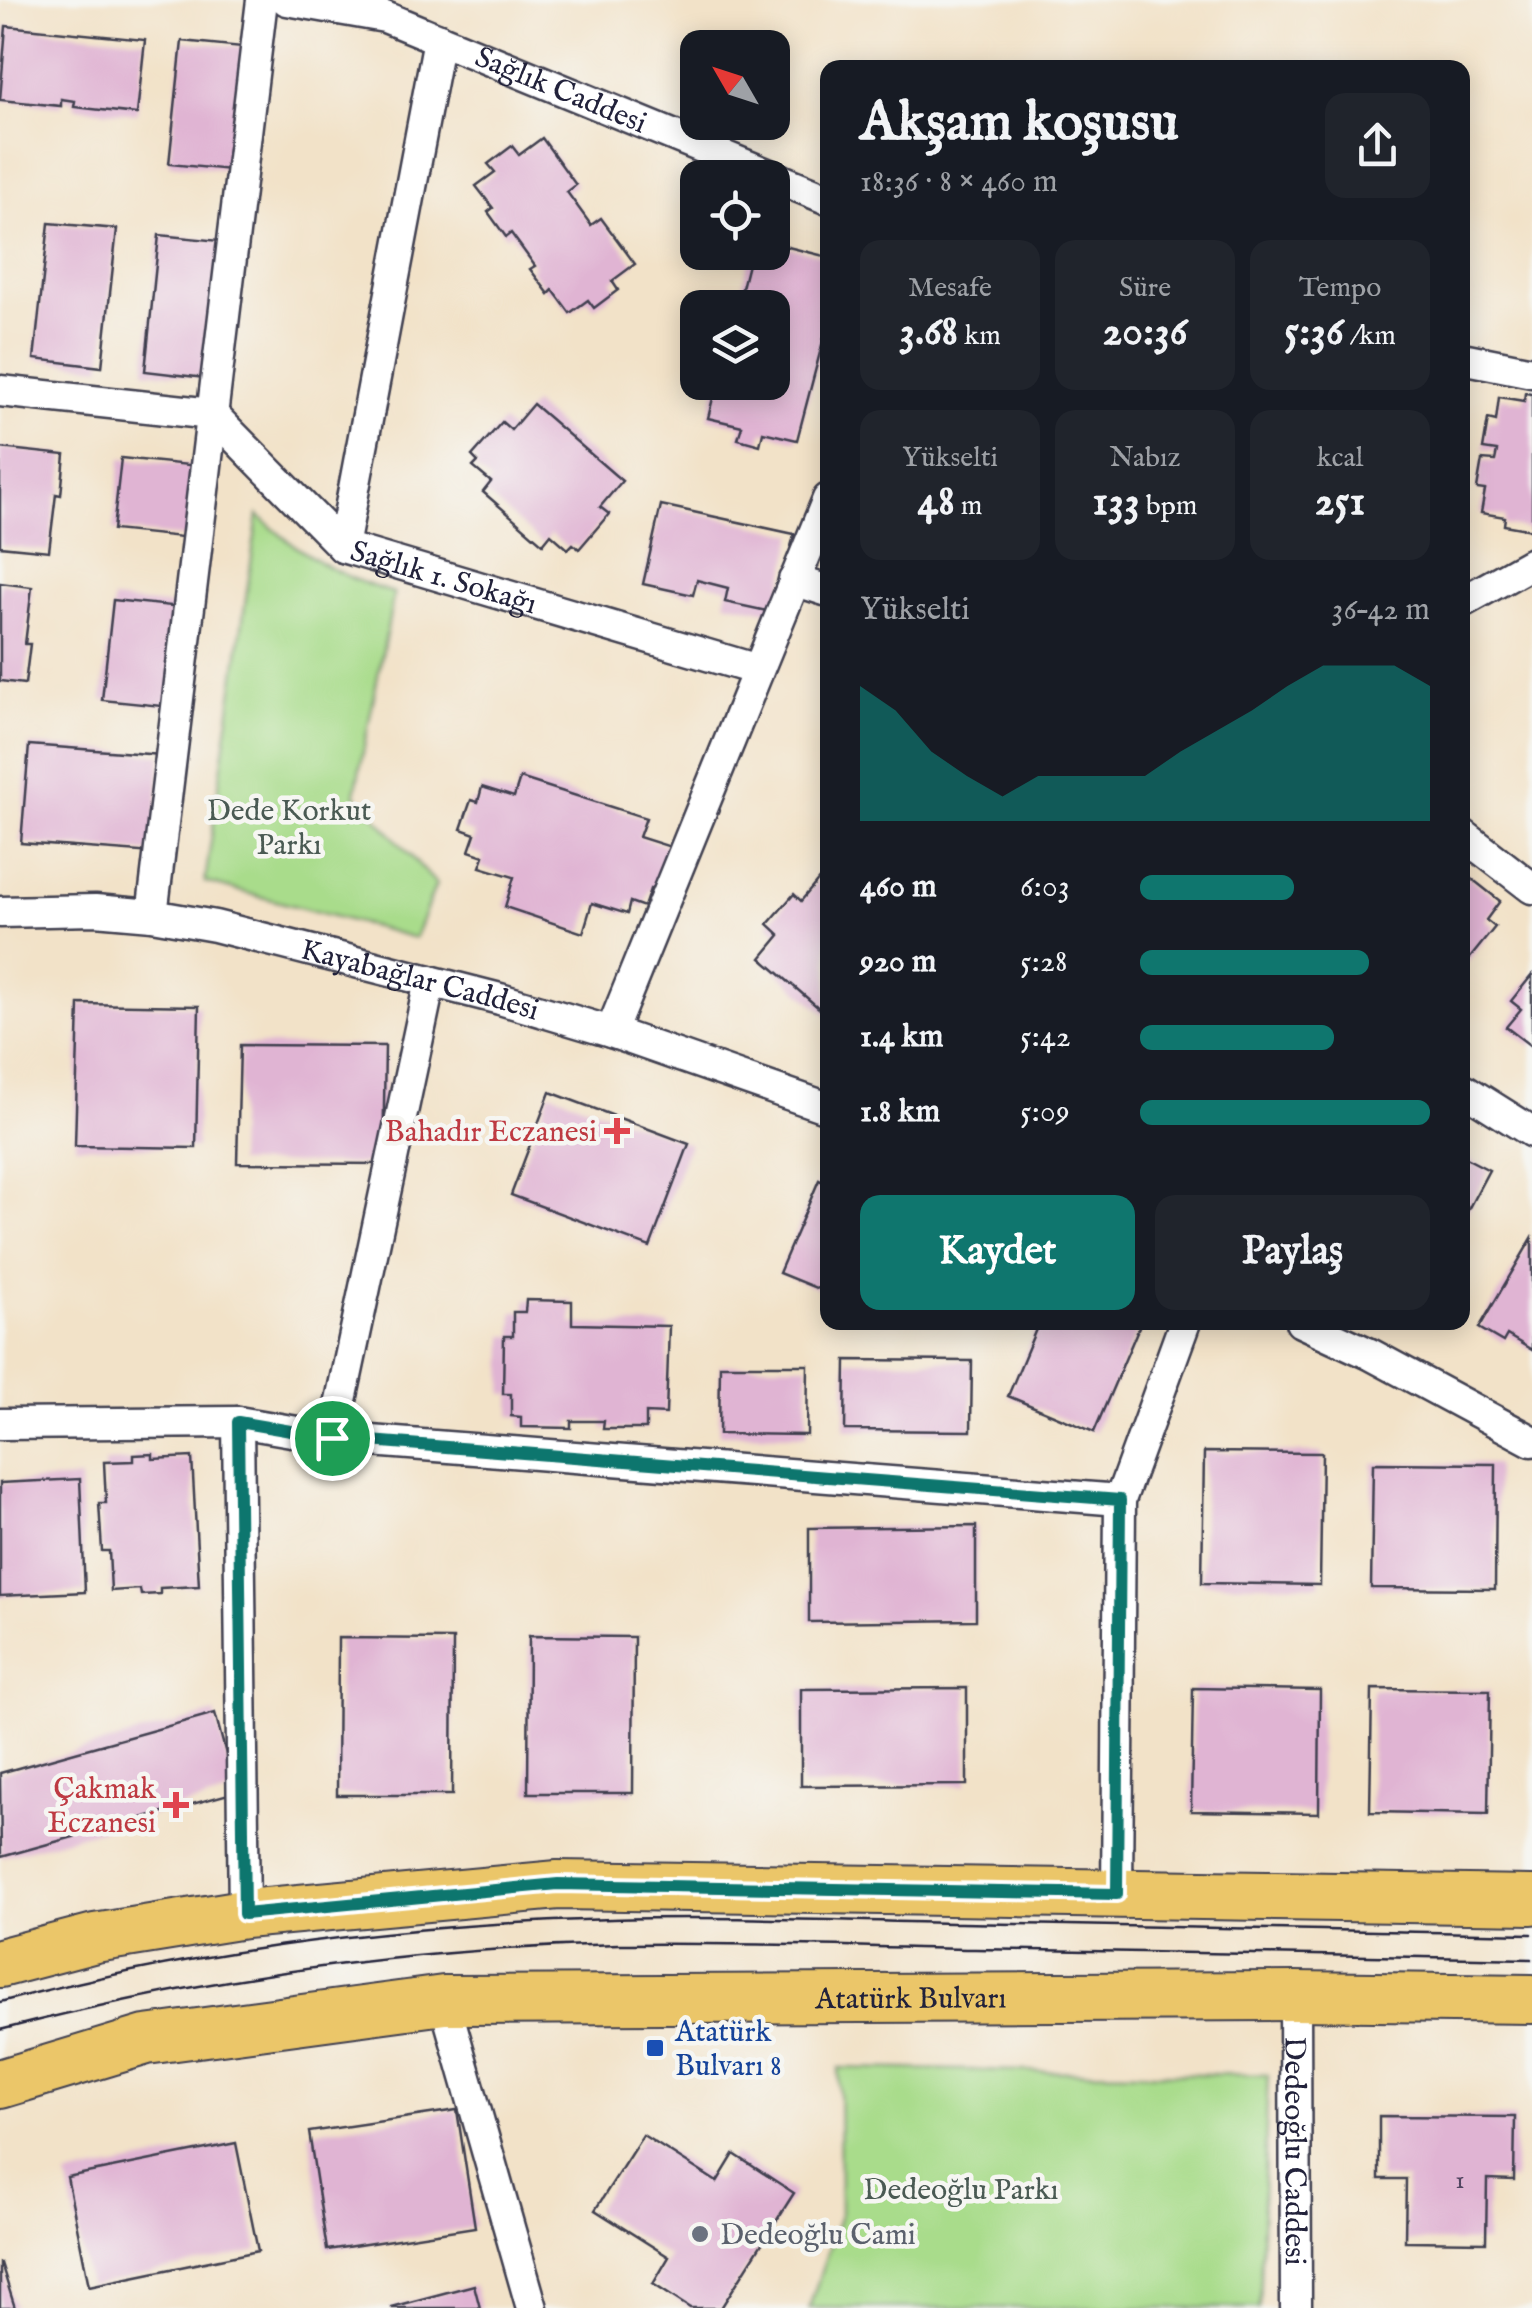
<!DOCTYPE html>
<html lang="tr">
<meta charset="utf-8">
<style>
body{margin:0;font-family:"IM FELL English",serif;background:#20242c;color:#f1f3f6;height:100vh;display:flex;flex-direction:column;font-size:38px;white-space:nowrap}
*{box-sizing:border-box;margin:0}
p{font-size:32px;color:#9ea1a6}
.icon{flex:none;width:55px;height:55px;fill:none;stroke:currentColor;stroke-width:2;stroke-linecap:round;stroke-linejoin:round}
.map{position:relative;flex:1;overflow:hidden}
.panel{position:absolute;left:820px;top:60px;width:650px;height:1270px;display:flex;flex-direction:column;background:#171b24;border-radius:20px;box-shadow:0 5px 25px #0003}
.panel>*{flex:none}
.needle{width:65px;rotate:309deg}
.buttons{position:absolute;left:680px;top:30px;display:grid;gap:20px}
.buttons a{display:grid;place-items:center;width:110px;height:110px;border-radius:20px;background:#171b24;box-shadow:0 5px 25px #0003;font-size:50px}
.pin{position:absolute;display:grid;place-items:center;width:85px;height:85px;color:#fff;margin:-42px;border:5px solid #fff;border-radius:50%;box-shadow:0 2px 10px #0007}
.round{display:grid;place-items:center;flex:none;width:105px;height:105px;border-radius:20px;background:#20242c}
.headline{display:flex;align-items:center;justify-content:space-between;height:170px;padding:0 40px}
h1{font-size:55px;font-weight:700;line-height:75px}
.figures{display:grid;grid-template-columns:repeat(3,1fr);gap:15px;height:170px;padding:10px 40px}
.figures div{display:grid;align-content:center;border-radius:20px;background:#20242c;text-align:center}
.figures b{font-size:42px;font-weight:700}
.figures small{font-size:28px;font-weight:400}
.figures p{font-size:28px}
.chart{height:280px;padding:20px 40px}
.chart p{display:flex;justify-content:space-between}
.chart svg{width:100%;height:180px;margin-top:10px;fill:#0f766e;opacity:.7}
.cta{display:flex;gap:20px;margin-top:auto;padding:20px 40px}
.cta a{flex:1;height:115px;border-radius:20px;background:#0f766e;color:#fff;font-size:40px;font-weight:700;line-height:115px;text-align:center}
.cta a+a{background:#20242c;color:#f1f3f6}
ul{padding:0 40px;list-style:none;font-size:32px}
li{display:grid;grid-template-columns:160px 120px 1fr;align-items:center;height:75px}
li i{height:25px;border-radius:12px;background:#0f766e}
.map>svg:first-child{display:block}
</style>
<div class="map">
<svg width="1532" height="2308" viewBox="0 0 1532 2308">
<rect width="100%" height="100%" fill="#f6f6f2"/>
<filter id="ink" filterUnits="userSpaceOnUse"><feTurbulence type="fractalNoise" baseFrequency=".01" numOctaves="2"/><feDisplacementMap in="SourceGraphic" scale="20" xChannelSelector="R" yChannelSelector="G"/><feConvolveMatrix kernelMatrix="1 2 1 2 8 2 1 2 1" color-interpolation-filters="sRGB"/></filter>
<filter id="wash" filterUnits="userSpaceOnUse"><feTurbulence type="fractalNoise" baseFrequency=".0048" numOctaves="4" result="noise"/><feDisplacementMap in="SourceGraphic" scale="40" xChannelSelector="R" yChannelSelector="G"/><feGaussianBlur stdDeviation="2.25" result="paint"/><feColorMatrix in="noise" values="0 0 0 0 0 0 0 0 0 0 0 0 0 0 0 0 0 1.4 0 .05"/><feComposite in="paint" operator="in"/></filter>
<g filter="url(#wash)">
<rect width="100%" height="100%" fill="#f2e2c8"/>
<g fill="#a9dc8b" stroke="#667f63" stroke-width="2.5">
<path d="M 258,515 C 298,553 340,578 394,593 L 355,794 L 436,884 L 415,938 L 205,882 Z"/>
<polygon points="839,2068 1268,2075 1259,2308 809,2308 840,2215"/>
</g>
<g id="blocks">
<g fill="#e0b4d3">
<polygon points="6,26 145,40 137,114 74,107 75,101 61,99 61,106 0,100"/>
<polygon points="182,41 253,48 240,171 169,164"/>
<polygon points="542,138 576,185 567,192 591,225 601,218 635,264 612,281 618,290 594,308 588,300 570,313 553,290 549,294 530,269 535,266 511,233 506,237 488,212 493,208 476,186 495,172 488,164 512,146 519,155"/>
<polygon points="49,223 117,229 102,367 34,359"/>
<polygon points="159,235 230,242 214,379 145,371"/>
<polygon points="772,243 828,257 828,322 797,440 763,432 760,445 738,439 742,426 708,418 717,382 772,382 772,308 737,308 751,252 772,252"/>
<polygon points="1525,393 1532,394 1532,530 1504,525 1505,517 1481,513 1485,490 1477,489 1482,460 1495,461 1497,451 1483,449 1488,419 1496,421 1499,397 1524,401"/>
<polygon points="533,404 622,481 600,507 609,514 579,549 573,544 568,549 551,534 543,544 483,492 491,482 473,467 478,462 472,456 502,422 511,430"/>
<polygon points="0,448 65,455 61,495 56,494 49,551 0,546"/>
<polygon points="121,458 199,466 191,538 113,530"/>
<polygon points="661,505 794,534 776,613 725,602 728,588 697,580 693,595 643,584"/>
<polygon points="0,583 32,587 25,644 30,644 25,684 0,681"/>
<polygon points="113,600 182,607 171,707 102,700"/>
<polygon points="29,745 161,755 153,853 21,843"/>
<polygon points="520,778 646,818 639,837 671,847 664,894 650,889 644,907 630,902 627,914 592,903 583,933 505,907 514,877 480,867 484,856 469,851 475,834 461,829 471,800 478,802 482,787 514,797"/>
<polygon points="1462,871 1500,901 1486,920 1495,927 1466,963 1462,961"/>
<polygon points="821,877 828,882 828,1016 761,958 780,935 768,924 794,894 801,901"/>
<polygon points="1532,975 1532,1047 1506,1027 1521,1009 1511,1001"/>
<polygon points="79,1004 199,1006 196,1148 75,1146"/>
<polygon points="240,1045 385,1046 383,1164 237,1163"/>
<polygon points="550,1092 689,1144 650,1247 511,1195"/>
<polygon points="1462,1156 1489,1170 1462,1221"/>
<polygon points="819,1180 828,1184 828,1293 779,1273"/>
<polygon points="1532,1238 1532,1350 1507,1335 1503,1342 1479,1328"/>
<polygon points="526,1300 572,1301 572,1324 669,1326 666,1414 646,1413 646,1429 603,1429 604,1421 571,1421 571,1428 521,1427 521,1417 511,1416 511,1394 503,1394 504,1336 513,1336 513,1312 525,1312"/>
<polygon points="1039,1322 1141,1322 1094,1432 1008,1396"/>
<polygon points="846,1360 972,1361 971,1431 845,1430"/>
<polygon points="720,1365 808,1365 807,1435 719,1434"/>
<polygon points="1204,1452 1322,1453 1320,1585 1202,1583"/>
<polygon points="153,1454 153,1459 192,1457 199,1586 160,1588 160,1594 141,1595 140,1589 111,1591 109,1551 102,1551 99,1503 106,1503 104,1462 134,1461 134,1455"/>
<polygon points="1373,1463 1496,1464 1495,1589 1371,1588"/>
<polygon points="80,1479 85,1592 0,1596 0,1483"/>
<polygon points="976,1526 976,1620 809,1622 809,1528"/>
<polygon points="529,1636 634,1637 633,1793 528,1793"/>
<polygon points="338,1638 453,1639 452,1795 337,1795"/>
<polygon points="967,1688 967,1785 801,1786 801,1689"/>
<polygon points="1193,1688 1320,1690 1319,1813 1191,1811"/>
<polygon points="1372,1689 1490,1690 1488,1814 1370,1812"/>
<polygon points="215,1713 236,1792 1,1857 0,1773"/>
<polygon points="457,2110 475,2227 327,2250 309,2132"/>
<polygon points="1379,2116 1515,2117 1514,2180 1487,2179 1486,2242 1405,2241 1406,2179 1379,2179"/>
<polygon points="643,2135 717,2182 734,2154 794,2193 721,2308 690,2308 653,2284 669,2257 595,2210"/>
<polygon points="236,2143 258,2251 89,2286 67,2177"/>
<polygon points="0,2263 1,2263 15,2308 0,2308"/>
<polygon points="474,2285 480,2308 392,2308 391,2307"/>
</g>
</g>
</g>
<g filter="url(#ink)">
<use href="#blocks" fill-opacity="0" stroke="#413f50" stroke-width="2.5"/>
<g fill="none" stroke-linecap="round" stroke-linejoin="round">
<g stroke="#413f50" stroke-width="35">
<g id="minor">
<path id="s1" d="M 287,0 L 385,17 L 828,199"/>
<polyline points="1462,358 1532,372"/>
<path id="s2" d="M 0,391 L 212,414 L 343,547 L 758,670"/>
<polyline points="343,547 439,39"/>
<polyline points="794,580 828,591"/>
<polyline points="1462,602 1532,563"/>
<polyline points="1462,834 1532,888"/>
<path id="s3" d="M 0,912 L 95,910 L 152,915 L 215,926 L 500,999 L 611,1032 L 828,1108"/>
<polyline points="152,915 262,0"/>
<polyline points="611,1032 828,499"/>
<polyline points="1462,1088 1532,1132"/>
<polyline points="1301,1322 1370,1354 1532,1441"/>
<polyline points="238,1422 244,1914"/>
<polyline points="0,1424 238,1422 333,1438 1120,1500"/>
<polyline points="333,1438 430,981"/>
<polyline points="1117,1895 1120,1500 1185,1322"/>
<path id="s4" d="M 1295,1996 L 1296,2308"/>
<polyline points="444,2000 532,2308"/>
</g>
</g>
<g stroke="#413f50" stroke-width="52">
<g id="primary">
<polyline points="0,1963 95,1938 244,1914 558,1885 1532,1900"/>
<path id="s5" d="M 0,2084 L 146,2040 L 444,2000 L 1295,1996 L 1532,1999"/>
</g>
</g>
<use href="#minor" stroke="#fff" stroke-width="30"/>
<use href="#primary" stroke="#ebc669" stroke-width="48"/>
<g stroke="#22223b" stroke-width="2.5">
<path d="M 0,2002 C 199,1949 406,1924 612,1919 C 728,1916 844,1921 960,1923 C 1150,1927 1341,1930 1532,1934"/>
<path d="M 0,2030 C 202,1977 410,1949 619,1944 C 738,1942 857,1947 975,1949 C 1161,1952 1346,1956 1532,1959"/>
</g>
</g>
</g>
<g fill="none" stroke-linecap="round" stroke-linejoin="round" filter="url(#ink)">
<g stroke="#fff" stroke-width="20">
<polygon id="route" points="238,1422 332,1438 1120,1500 1117,1894 558,1884 244,1914"/>
</g>
<use href="#route" stroke="#0f766e" stroke-width="12"/>
</g>
<g fill="#e0444e" stroke="#f6f6f2" stroke-width="4">
<path d="M612 1116h10v10h10v10h-10v10h-10v-10h-10v-10h10z"/>
<path d="M171 1790h10v10h10v10h-10v10h-10v-10h-10v-10h10z"/>
</g>
<rect fill="#1a4fb4" stroke="#f6f6f2" stroke-width="4" x="645" y="2038" width="20" height="20" rx="5"/>
<circle fill="#6b7280" stroke="#f6f6f2" stroke-width="4" cx="700" cy="2234" r="10"/>
<g text-anchor="middle" stroke-width="9" stroke-linejoin="round" paint-order="stroke">
<g font-size="25" fill="#524661">
<text x="1460" y="2188">1</text>
</g>
<g font-size="30" fill="#22223b" stroke="#f6f6f2">
<text dy="10" stroke="none"><textPath href="#s1" startOffset="290">Sağlık Caddesi</textPath></text>
<text dy="10" stroke="none"><textPath href="#s2" startOffset="505">Sağlık 1. Sokağı</textPath></text>
<text dy="10" stroke="none"><textPath href="#s3" startOffset="428">Kayabağlar Caddesi</textPath></text>
<text dy="10" stroke="none"><textPath href="#s5" startOffset="920">Atatürk Bulvarı</textPath></text>
<text dy="10" stroke="none"><textPath href="#s4" startOffset="155">Dedeoğlu Caddesi</textPath></text>
</g>
<g font-size="30" fill="#4a5a53" stroke="#f6f6f2">
<text x="289" y="820">Dede Korkut<tspan x="289" dy="34">Parkı</tspan></text>
<text x="961" y="2199">Dedeoğlu Parkı</text>
</g>
<g font-size="30" fill="#be3a42" stroke="#f6f6f2" text-anchor="end">
<text x="597" y="1141">Bahadır Eczanesi</text>
<text x="156" y="1798">Çakmak<tspan x="156" dy="34">Eczanesi</tspan></text>
</g>
<g font-size="30" fill="#164399" stroke="#f6f6f2" text-anchor="start">
<text x="675" y="2041">Atatürk<tspan x="675" dy="34">Bulvarı 8</tspan></text>
</g>
<g font-size="30" fill="#5b616d" stroke="#f6f6f2" text-anchor="start">
<text x="720" y="2244">Dedeoğlu Cami</text>
</g>
</g>
</svg>
<div class="buttons">
<a><svg class="needle" viewBox="-14 -14 28 28"><path d="M0-13l5 13h-10z" fill="#e53935"/><path d="M0 13l5-13h-10z" fill="#9ea1a6"/></svg></a>
<a><svg class="icon" aria-label="locate" viewBox="0 0 24 24"><circle cx="12" cy="12" r="6"/><path d="M12 2v4M12 18v4M2 12h4M18 12h4"/></svg></a>
<a><svg class="icon" aria-label="layers" viewBox="0 0 24 24"><path d="M12 4l9 5-9 5-9-5zM3 14l9 5 9-5"/></svg></a>
</div>
<div class="pin" style="left:332px;top:1438px;background:#1e9e55"><svg class="icon" aria-label="arrive" viewBox="0 0 24 24"><path d="M6 21V4h12l-3 4 3 4H6"/></svg></div>
<section class="panel">
<div class="headline"><div><h1>Akşam koşusu</h1><p>18:36 · 8 × 460 m</p></div><a class="round"><svg class="icon" aria-label="share" viewBox="0 0 24 24"><path d="M12 15V3M7 8l5-5 5 5M5 13v7h14v-7"/></svg></a></div>
<div class="figures">
<div><p>Mesafe</p><b>3.68<small> km</small></b></div>
<div><p>Süre</p><b>20:36</b></div>
<div><p>Tempo</p><b>5:36<small> /km</small></b></div>
</div>
<div class="figures">
<div><p>Yükselti</p><b>48<small> m</small></b></div>
<div><p>Nabız</p><b>133<small> bpm</small></b></div>
<div><p>kcal</p><b>251</b></div>
</div>
<div class="chart"><p><span>Yükselti</span>36–42 m</p>
<svg viewBox="0 0 160 44" preserveAspectRatio="none"><path d="M0 44V11L10 17L20 27L30 33L40 38L50 33L60 33L70 33L80 33L90 27L100 22L110 17L120 11L130 6L140 6L150 6L160 11V44z"/></svg>
</div>
<ul>
<li><b>460 m</b>6:03<i style="width:53%"></i></li>
<li><b>920 m</b>5:28<i style="width:79%"></i></li>
<li><b>1.4 km</b>5:42<i style="width:67%"></i></li>
<li><b>1.8 km</b>5:09<i style="width:100%"></i></li>
</ul>
<div class="cta"><a>Kaydet</a><a>Paylaş</a></div>
</section>
</div>
